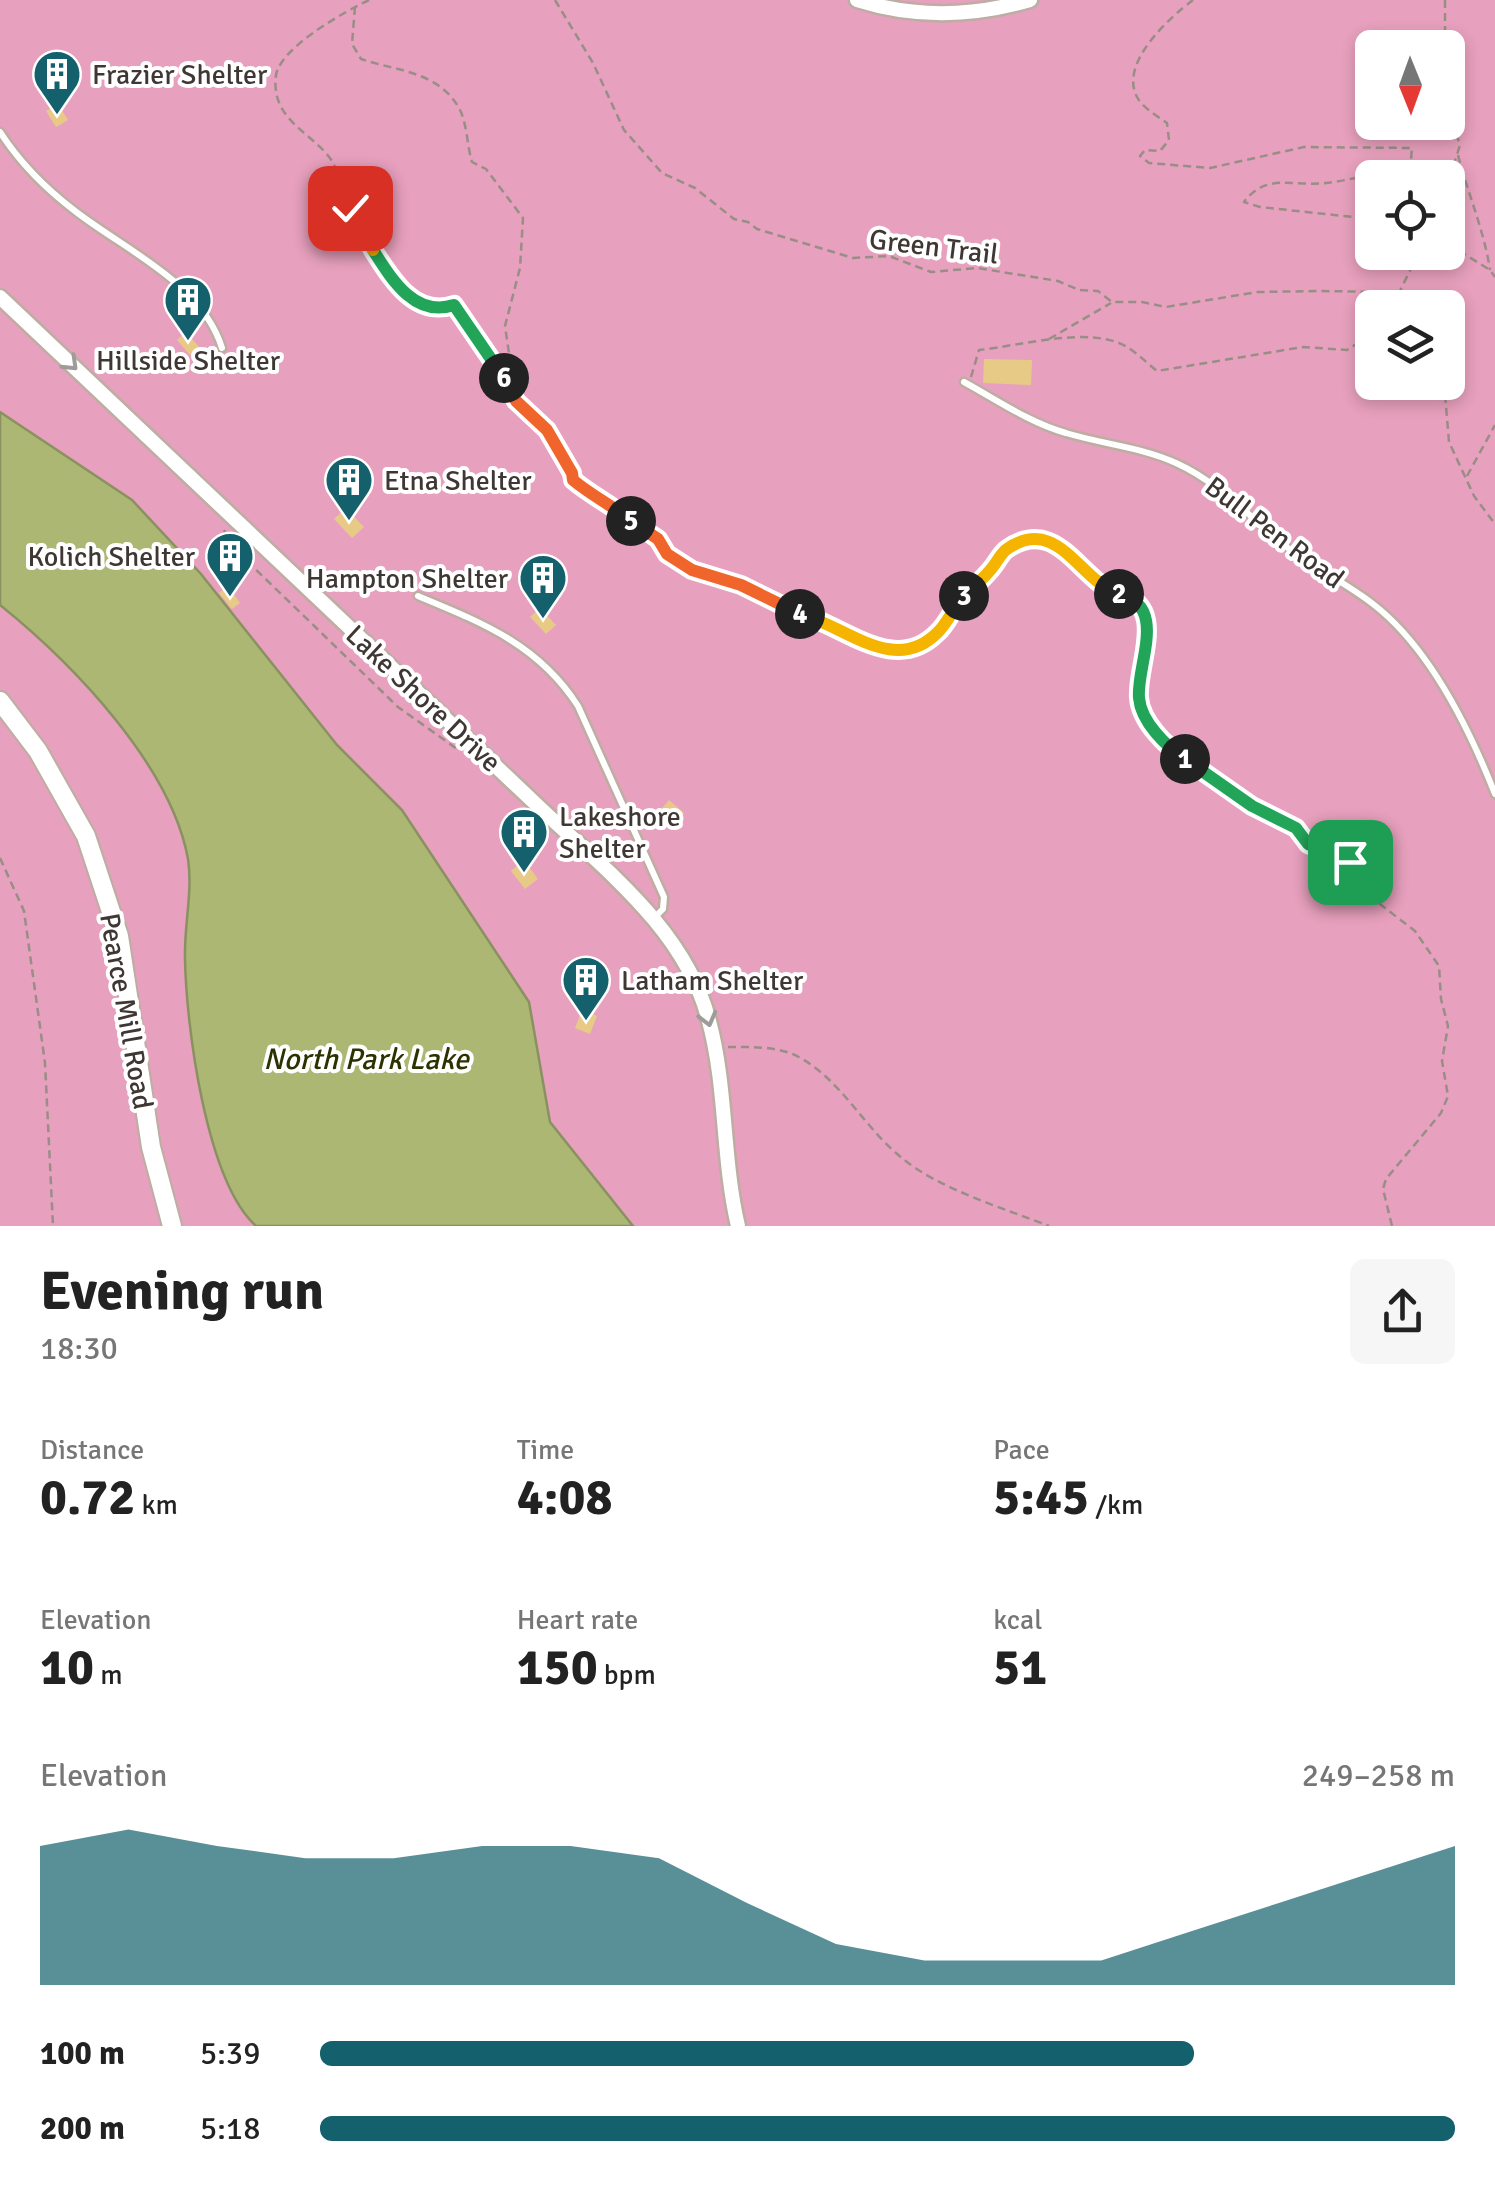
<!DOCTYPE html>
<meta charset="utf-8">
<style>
body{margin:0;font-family:Signika,sans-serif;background:#f6f6f6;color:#222;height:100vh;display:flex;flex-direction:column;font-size:38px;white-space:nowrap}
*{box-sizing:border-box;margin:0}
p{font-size:32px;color:#767676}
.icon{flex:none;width:55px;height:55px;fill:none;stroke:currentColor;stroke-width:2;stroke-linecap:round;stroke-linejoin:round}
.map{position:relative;height:1226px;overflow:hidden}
.panel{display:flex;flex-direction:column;background:#fff;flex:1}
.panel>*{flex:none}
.needle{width:65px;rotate:179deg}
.fabs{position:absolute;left:1355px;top:30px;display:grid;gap:20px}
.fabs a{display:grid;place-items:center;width:110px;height:110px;border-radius:15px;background:#fff;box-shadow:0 5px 15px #0003;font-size:50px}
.pin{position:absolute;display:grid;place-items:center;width:85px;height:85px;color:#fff;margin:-42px;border-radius:20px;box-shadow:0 5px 15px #0006}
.km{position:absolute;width:50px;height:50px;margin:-25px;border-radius:50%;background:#222;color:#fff;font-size:28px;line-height:50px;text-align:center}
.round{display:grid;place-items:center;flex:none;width:105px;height:105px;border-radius:15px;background:#f6f6f6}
.overview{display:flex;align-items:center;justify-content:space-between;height:170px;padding:0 40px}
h1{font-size:55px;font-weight:800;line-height:75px}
.metrics{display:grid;grid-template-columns:repeat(3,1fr);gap:15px;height:170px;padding:10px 40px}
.metrics div{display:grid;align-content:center}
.metrics b{font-size:50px;font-weight:800}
.metrics small{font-size:28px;font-weight:400}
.metrics p{font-size:28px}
.chart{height:280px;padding:20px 40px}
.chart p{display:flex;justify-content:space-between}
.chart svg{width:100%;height:180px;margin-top:10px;fill:#14606c;opacity:.7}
ul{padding:0 40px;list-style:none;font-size:32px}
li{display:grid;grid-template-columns:160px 120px 1fr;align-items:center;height:75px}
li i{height:25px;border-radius:12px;background:#14606c}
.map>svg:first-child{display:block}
</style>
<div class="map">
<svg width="1495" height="1226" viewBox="0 0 1495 1226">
<rect width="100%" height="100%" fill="#f9e8dc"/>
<path fill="#e7a0bd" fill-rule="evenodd" d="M 0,0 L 1495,0 L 1495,1226 L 0,1226 ZM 1372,48 L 1448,48 L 1448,122 L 1372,122 ZM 1372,178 L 1448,178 L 1448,252 L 1372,252 ZM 1372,308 L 1448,308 L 1448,382 L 1372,382 Z"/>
<path fill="#abb773" stroke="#8a9160" stroke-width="2.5" d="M 0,412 L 132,500 L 201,574 L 337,745 L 402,810 L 529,1002 L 550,1122 L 633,1226 L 256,1226 C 206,1181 186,1025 185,958 C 184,925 193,891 188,859 C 171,765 72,663 0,605 Z"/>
<g fill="#e8ca87">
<polygon points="58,104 68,120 56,127 46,111"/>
<polygon points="186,332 199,347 190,355 177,340"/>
<polygon points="984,359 1032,360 1031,385 983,383"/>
<polygon points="346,508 364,527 352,538 334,519"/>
<polygon points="228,586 240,603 232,609 219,593"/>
<polygon points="540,608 556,625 546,634 530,617"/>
<polygon points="669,800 684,813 673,826 658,813"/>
<polygon points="524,860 538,879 525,889 511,871"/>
<polygon points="582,1010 597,1016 590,1034 575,1028"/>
</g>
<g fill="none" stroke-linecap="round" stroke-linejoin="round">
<g stroke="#bdada2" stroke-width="11">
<g id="service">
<path d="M 0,132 C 20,163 46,189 75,211 C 125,250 202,283 222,348"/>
<path d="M 964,382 C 997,400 1030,423 1066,433 C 1102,444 1141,447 1176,463 C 1218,482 1249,516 1284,545 C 1312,567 1345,582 1373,604 C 1430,648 1469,728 1495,794"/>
<path d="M 418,596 C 483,623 539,645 578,706 L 664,897 L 663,909 L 654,918"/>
</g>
</g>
<g stroke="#bdada2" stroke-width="19">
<g id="minor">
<path d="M 857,0 C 914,18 972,17 1030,0"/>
<path d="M 0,297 L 539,807 C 604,869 686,930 709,1021 C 727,1088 722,1158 738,1226"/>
</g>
</g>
<g stroke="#bdada2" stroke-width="22">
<polyline id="tertiary" points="0,701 38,751 86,836 119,936 151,1147 172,1226"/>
</g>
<g stroke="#998e86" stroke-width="2.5" stroke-dasharray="8 5" stroke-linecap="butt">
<path d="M 369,0 C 344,12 281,47 276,75 C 270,121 313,132 332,161 C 337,169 338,180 342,189 C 358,229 402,323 454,305 L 497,366 L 516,401 L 547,431 L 572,473 L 573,481 L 596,499 L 612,504 L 647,530 L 658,539 L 667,554 L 692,570 L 741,585 L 798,613 L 817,618 L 832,629 L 885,650 L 898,651 L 921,644 L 935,636 L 948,620 L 956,604 L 993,567 L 1005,549 L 1029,541 L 1048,540 L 1065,549 L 1103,588 L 1128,597 L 1140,607 L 1149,628 L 1139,696 L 1143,712 L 1161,740 L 1252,806 L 1296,828 L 1308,843 L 1350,862 L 1372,898 L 1415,931 L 1439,966 L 1441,999 L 1448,1026 L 1442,1061 L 1448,1096 L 1441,1113 L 1386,1179 L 1383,1189 L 1392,1226"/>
<polyline points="555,0 593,63 624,130 662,173 695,188 734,219 748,222 757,229 853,258 889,256 931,272 977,268 1058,281 1079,290 1098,291 1112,302 1142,302 1166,307 1257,292 1319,291 1385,292 1398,295 1414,308"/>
<path d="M 1193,0 C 1169,18 1119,63 1137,97 C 1143,108 1157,116 1167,123 L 1169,140 L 1160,151 L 1145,150 L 1140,156 L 1149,163 L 1210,168 L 1304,147 L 1412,148 L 1411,159 C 1388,171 1352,180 1326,183 C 1295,187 1266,172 1244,202 L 1260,207 L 1372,219"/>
<polyline points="1445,0 1445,48"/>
<path d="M 355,7 L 352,44 L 361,59 C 396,71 438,71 459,108 C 467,122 467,146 472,162 L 486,169 L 523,218 L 520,268 L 505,326 L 515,395"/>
<polyline points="1448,109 1460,145 1448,183"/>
<path d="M 1458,155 C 1468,194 1484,230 1490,270"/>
<polyline points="1448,244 1490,270 1495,277"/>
<polyline points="1398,295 1419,252"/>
<polyline points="1049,339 1111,303"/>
<path d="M 971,377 L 979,350 C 1019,346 1091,325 1127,347 C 1137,353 1147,363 1157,371 L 1303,347 L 1347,350 L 1372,334"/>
<polyline points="1444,382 1449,442 1474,496 1495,524"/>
<polyline points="1467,476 1495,425"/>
<polyline points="224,530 230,543 247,561 398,707 457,749"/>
<polyline points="0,858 24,911 45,1063 53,1226"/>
<path d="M 728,1047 C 751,1047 776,1046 797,1056 C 841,1079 864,1128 902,1158 C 939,1189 1003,1208 1049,1226"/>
</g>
<use href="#service" stroke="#fff" stroke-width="6"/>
<use href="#minor" stroke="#fff" stroke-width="14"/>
<use href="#tertiary" stroke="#fff" stroke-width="18"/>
</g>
<defs><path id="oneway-chevron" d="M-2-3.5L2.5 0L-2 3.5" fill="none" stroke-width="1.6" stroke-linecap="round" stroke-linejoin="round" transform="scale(2.5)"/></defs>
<g stroke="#9e9b99">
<use href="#oneway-chevron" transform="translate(71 364) rotate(44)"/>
<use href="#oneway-chevron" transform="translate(708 1019) rotate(75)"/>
</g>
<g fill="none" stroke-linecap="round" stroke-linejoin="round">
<g stroke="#fff" stroke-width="20">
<polyline id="split-1" points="1185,759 1252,806 1296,828 1308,844 1350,862"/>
</g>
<g stroke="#fff" stroke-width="20">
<path id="split-2" d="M 1119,594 C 1169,606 1136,665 1139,698 C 1141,722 1166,746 1185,759"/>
</g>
<g stroke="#fff" stroke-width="20">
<path id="split-3" d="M 964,596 C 974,587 984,578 992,568 C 997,562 1001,553 1007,549 C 1058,514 1079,581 1119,594"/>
</g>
<g stroke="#fff" stroke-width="20">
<path id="split-4" d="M 800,614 C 844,625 894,676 937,633 C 949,622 953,607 964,596"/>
</g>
<g stroke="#fff" stroke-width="20">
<polyline id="split-5" points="631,521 658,539 667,554 692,570 741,585 800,614"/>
</g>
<g stroke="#fff" stroke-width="20">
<path id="split-6" d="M 504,378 L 516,401 L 547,430 L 572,473 L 573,480 C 592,496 612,505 631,521"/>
</g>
<g stroke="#fff" stroke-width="20">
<path id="split-7" d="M 373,250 C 391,278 414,318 454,305 L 504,378"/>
</g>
<g stroke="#fff" stroke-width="20">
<polyline id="split-8" points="350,208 373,250"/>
</g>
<use href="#split-1" stroke="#22a559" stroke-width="12"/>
<use href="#split-2" stroke="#22a559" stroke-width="12"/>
<use href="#split-3" stroke="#f5b400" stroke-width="12"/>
<use href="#split-4" stroke="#f5b400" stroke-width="12"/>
<use href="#split-5" stroke="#f0652b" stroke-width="12"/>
<use href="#split-6" stroke="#f0652b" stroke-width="12"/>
<use href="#split-7" stroke="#22a559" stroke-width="12"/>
<use href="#split-8" stroke="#f5b400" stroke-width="12"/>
</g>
<defs>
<g id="building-pin" transform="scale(2.5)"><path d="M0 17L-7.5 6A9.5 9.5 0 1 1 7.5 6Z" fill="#14606c" stroke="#fff"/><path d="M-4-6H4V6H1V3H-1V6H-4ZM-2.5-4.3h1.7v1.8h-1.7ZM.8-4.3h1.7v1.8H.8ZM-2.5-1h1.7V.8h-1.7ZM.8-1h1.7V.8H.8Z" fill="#fff"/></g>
</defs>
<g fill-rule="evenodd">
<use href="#building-pin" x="57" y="74"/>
<use href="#building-pin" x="188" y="300"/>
<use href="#building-pin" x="349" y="480"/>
<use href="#building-pin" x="230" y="556"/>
<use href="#building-pin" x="543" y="578"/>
<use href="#building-pin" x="524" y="832"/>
<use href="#building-pin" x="586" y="980"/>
</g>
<g text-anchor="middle" stroke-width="8" stroke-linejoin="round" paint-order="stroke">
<g font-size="28" fill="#3e3733" stroke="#fff" text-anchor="start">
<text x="92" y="84">Frazier Shelter</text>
<text x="188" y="370" text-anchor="middle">Hillside Shelter</text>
<text x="384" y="490">Etna Shelter</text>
<text x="195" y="566" text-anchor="end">Kolich Shelter</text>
<text x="508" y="588" text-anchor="end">Hampton Shelter</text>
<text x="559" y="826">Lakeshore<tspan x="559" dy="32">Shelter</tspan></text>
<text x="621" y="990">Latham Shelter</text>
</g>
<g font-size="28" fill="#3e3733" stroke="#fff">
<text transform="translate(934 246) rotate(7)" y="10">Green Trail</text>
<text transform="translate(1275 532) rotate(37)" y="10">Bull Pen Road</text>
<text transform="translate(424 698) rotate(43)" y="10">Lake Shore Drive</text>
<text transform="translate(127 1011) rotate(80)" y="10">Pearce Mill Road</text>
</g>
<g font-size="30" font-style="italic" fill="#2c3300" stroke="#fff">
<text x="366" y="1069">North Park Lake</text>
</g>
</g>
</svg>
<div class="fabs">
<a><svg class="needle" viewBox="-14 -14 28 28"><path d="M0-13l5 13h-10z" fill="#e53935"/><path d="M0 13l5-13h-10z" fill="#767676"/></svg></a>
<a><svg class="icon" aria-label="locate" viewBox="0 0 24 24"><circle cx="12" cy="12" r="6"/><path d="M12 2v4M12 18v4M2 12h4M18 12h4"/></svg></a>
<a><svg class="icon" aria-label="layers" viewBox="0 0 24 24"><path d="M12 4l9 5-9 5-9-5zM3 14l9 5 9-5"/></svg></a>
</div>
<div class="pin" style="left:1350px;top:862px;background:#1e9e55"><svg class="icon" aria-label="arrive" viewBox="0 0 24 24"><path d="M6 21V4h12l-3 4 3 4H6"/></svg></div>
<div class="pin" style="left:350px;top:208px;background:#d93025"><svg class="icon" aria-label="check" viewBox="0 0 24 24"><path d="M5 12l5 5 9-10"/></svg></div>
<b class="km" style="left:1185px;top:759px">1</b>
<b class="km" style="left:1119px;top:594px">2</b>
<b class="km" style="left:964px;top:596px">3</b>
<b class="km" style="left:800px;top:614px">4</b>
<b class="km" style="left:631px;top:521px">5</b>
<b class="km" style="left:504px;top:378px">6</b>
</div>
<section class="panel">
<div class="overview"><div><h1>Evening run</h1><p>18:30</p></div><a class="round"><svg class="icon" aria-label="share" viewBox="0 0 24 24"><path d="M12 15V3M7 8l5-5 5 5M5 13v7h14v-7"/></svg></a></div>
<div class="metrics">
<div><p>Distance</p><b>0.72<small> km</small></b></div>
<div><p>Time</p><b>4:08</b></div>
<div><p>Pace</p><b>5:45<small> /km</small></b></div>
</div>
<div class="metrics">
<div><p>Elevation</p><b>10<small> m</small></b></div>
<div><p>Heart rate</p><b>150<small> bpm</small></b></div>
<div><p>kcal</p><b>51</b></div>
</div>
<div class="chart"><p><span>Elevation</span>249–258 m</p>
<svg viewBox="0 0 160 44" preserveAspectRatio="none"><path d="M0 44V10L10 6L20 10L30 13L40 13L50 10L60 10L70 13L80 24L90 34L100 38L110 38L120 38L130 31L140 24L150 17L160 10V44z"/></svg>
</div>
<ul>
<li><b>100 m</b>5:39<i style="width:77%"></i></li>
<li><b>200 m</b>5:18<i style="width:100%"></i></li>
</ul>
</section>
